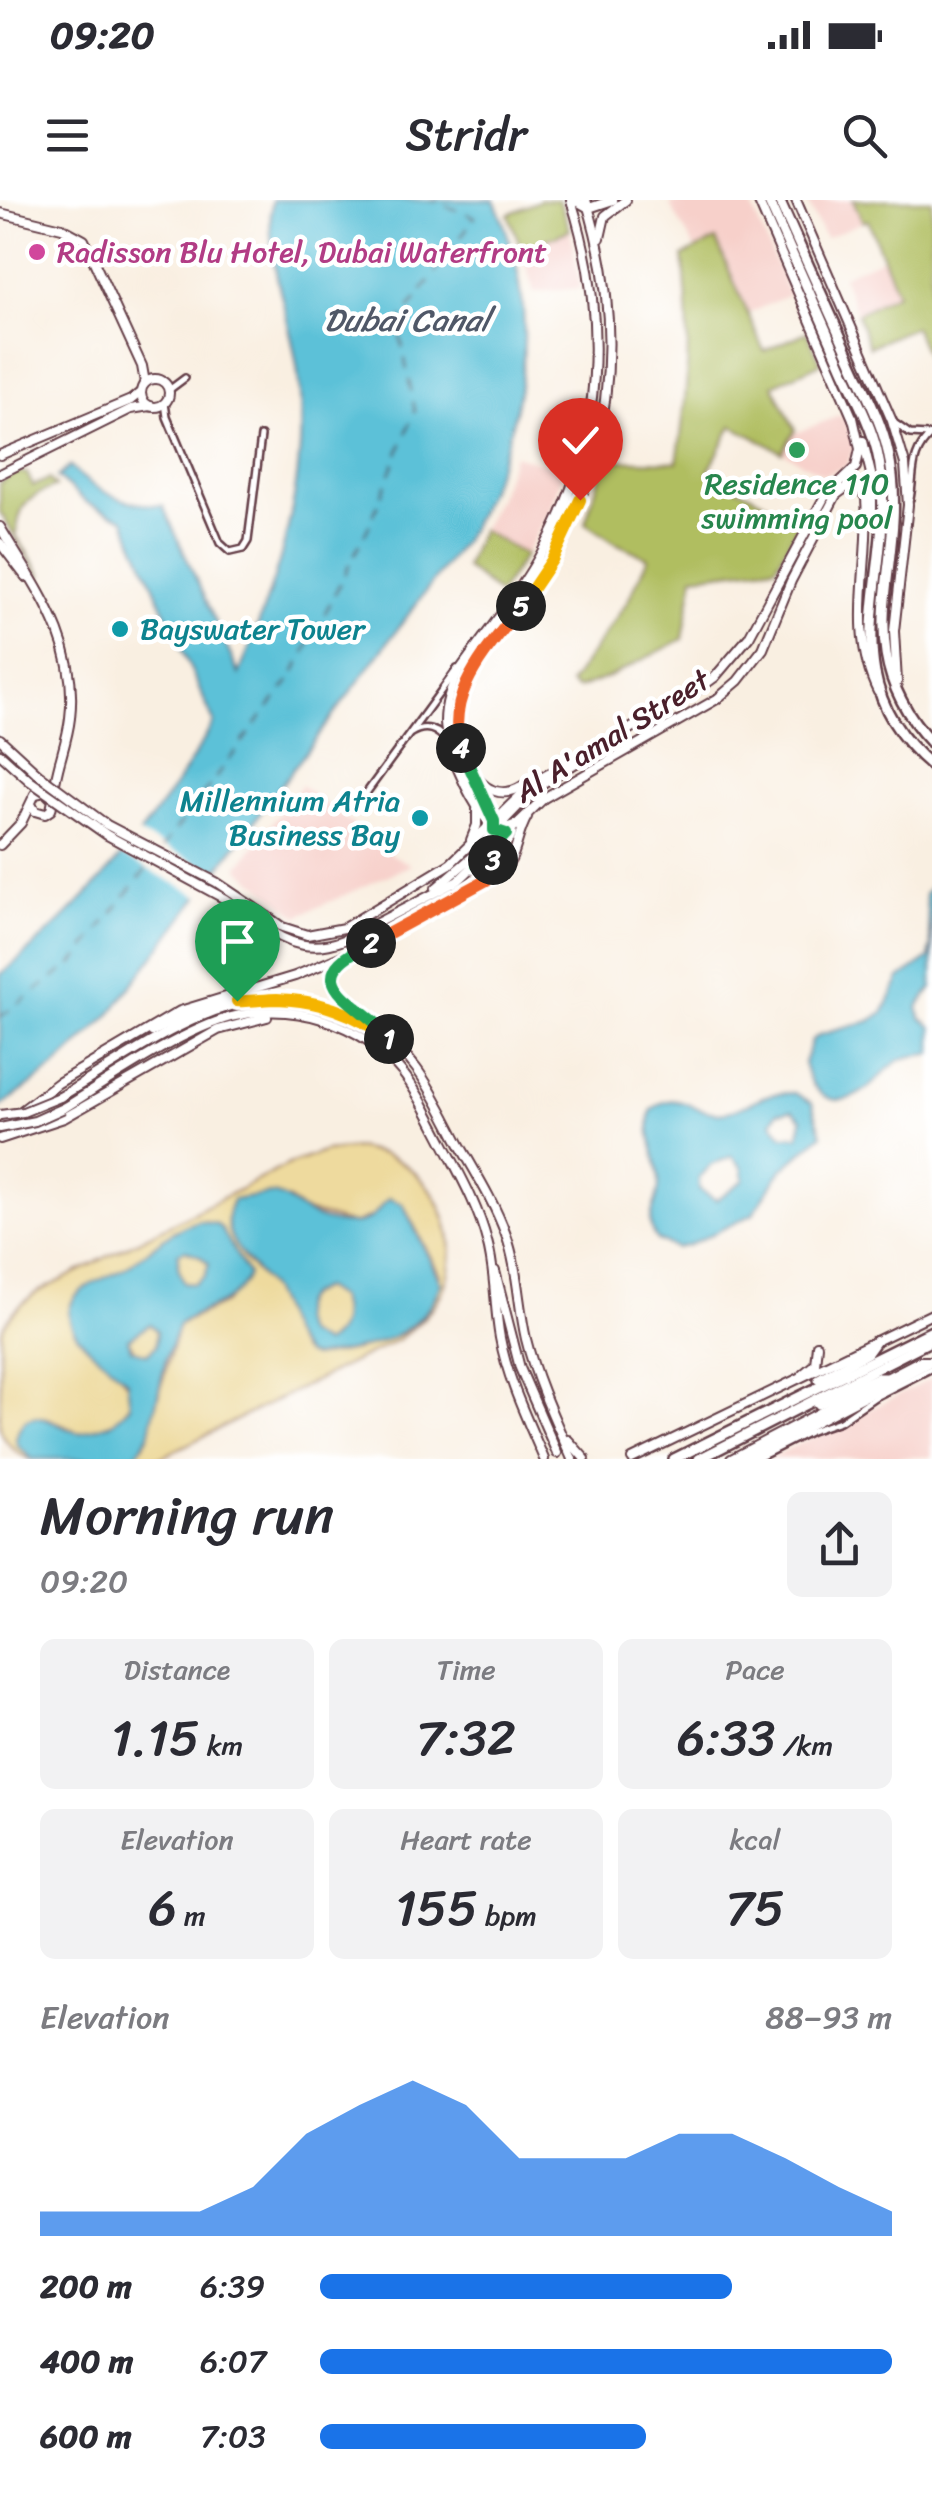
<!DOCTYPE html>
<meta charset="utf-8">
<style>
body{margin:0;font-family:Sriracha,sans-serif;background:#f2f2f3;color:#2b2b33;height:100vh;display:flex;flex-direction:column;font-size:38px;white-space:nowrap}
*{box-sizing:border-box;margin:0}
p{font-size:32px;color:#7c7c81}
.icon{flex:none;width:55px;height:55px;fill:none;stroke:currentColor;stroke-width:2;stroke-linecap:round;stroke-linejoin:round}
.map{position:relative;height:1259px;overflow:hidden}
.panel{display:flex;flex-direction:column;background:#fff;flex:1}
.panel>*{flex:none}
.pin{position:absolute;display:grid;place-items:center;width:85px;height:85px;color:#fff;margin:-102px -42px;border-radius:50% 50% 50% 0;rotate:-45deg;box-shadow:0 0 10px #0007}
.pin .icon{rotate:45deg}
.km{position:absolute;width:50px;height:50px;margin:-25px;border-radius:50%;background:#222;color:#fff;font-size:28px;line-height:50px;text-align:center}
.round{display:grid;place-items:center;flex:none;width:105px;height:105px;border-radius:15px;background:#f2f2f3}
.overview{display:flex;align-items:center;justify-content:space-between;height:170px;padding:0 40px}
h1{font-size:55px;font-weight:600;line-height:75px}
.metrics{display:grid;grid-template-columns:repeat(3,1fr);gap:15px;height:170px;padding:10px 40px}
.metrics div{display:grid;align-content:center;border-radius:15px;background:#f2f2f3;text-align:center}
.metrics b{font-size:50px;font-weight:600}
.metrics small{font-size:28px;font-weight:400}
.metrics p{font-size:28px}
.chart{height:280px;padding:20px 40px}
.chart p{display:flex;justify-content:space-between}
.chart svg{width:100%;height:180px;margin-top:10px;fill:#1a73e8;opacity:.7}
ul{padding:0 40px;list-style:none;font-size:32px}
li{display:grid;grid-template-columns:160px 120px 1fr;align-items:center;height:75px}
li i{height:25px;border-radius:12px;background:#1a73e8}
.status{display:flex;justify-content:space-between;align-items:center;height:70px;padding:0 50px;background:#fff;direction:ltr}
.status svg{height:28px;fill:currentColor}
header{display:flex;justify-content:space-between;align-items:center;height:130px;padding:0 40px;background:#fff;font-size:45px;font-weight:600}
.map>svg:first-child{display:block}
</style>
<div class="status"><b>09:20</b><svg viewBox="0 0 49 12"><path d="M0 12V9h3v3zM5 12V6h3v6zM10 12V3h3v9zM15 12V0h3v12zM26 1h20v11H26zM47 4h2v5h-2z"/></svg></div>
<header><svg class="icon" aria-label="menu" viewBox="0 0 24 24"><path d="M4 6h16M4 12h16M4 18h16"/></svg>Stridr<svg class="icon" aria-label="search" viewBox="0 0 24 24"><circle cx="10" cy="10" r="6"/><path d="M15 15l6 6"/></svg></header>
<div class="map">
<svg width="932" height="1259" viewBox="0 0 932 1259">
<rect width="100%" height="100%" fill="#fff"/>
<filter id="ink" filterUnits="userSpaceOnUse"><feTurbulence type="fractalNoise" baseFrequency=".01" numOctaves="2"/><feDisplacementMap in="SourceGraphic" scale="20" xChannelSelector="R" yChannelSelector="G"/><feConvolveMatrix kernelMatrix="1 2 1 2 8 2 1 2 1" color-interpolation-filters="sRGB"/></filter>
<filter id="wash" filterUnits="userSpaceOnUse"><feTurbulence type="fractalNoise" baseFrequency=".0048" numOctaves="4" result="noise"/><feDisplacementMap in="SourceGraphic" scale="40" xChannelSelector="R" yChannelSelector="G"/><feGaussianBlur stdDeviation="2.25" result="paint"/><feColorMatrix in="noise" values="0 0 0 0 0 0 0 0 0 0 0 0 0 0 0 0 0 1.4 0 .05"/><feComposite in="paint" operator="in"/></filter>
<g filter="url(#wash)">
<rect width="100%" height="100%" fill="#f9efe1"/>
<g fill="#f7d0ca">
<polygon points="682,0 749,0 789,95 747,114 716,40 695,49 670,5"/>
<polygon points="806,0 853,0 863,22 825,38"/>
<polygon points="570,30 580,88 534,92 522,50"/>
<polygon points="884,57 897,93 857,114 842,76"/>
<polygon points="841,215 856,242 847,266 824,275 782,252 793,234"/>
<polygon points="514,255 564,269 550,310 525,355 481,331 500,294"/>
<polygon points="301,585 391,654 411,665 298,716 238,668"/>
<polygon points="932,1178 932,1257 768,1259 905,1192"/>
</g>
<g fill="#b0be60" stroke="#7d6e46" stroke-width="2.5">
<polygon points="541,0 559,0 570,30 522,50 508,14"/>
<polygon points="853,0 932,0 930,164 914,127 869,147 857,114 897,93 868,20 863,22"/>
<path d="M 716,40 L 764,151 L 807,132 L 821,163 L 773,185 L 795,230 L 782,252 L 732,226 L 708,272 L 800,321 L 776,366 L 694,376 L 683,439 L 609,477 L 577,489 L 570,484 L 626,404 L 649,358 L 615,343 L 585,323 L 605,260 L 677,262 C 689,190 691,128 683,56 Z"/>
<path d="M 15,272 L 27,273 L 33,286 L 49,279 L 56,286 C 25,300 21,301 16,336 L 42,375 L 39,377 L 0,312 L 0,283 Z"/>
<polygon points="481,330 525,355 499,394 465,367"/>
</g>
<g fill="#eeda9e" stroke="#9c7c64" stroke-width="2.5" fill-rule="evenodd">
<path d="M 358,948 C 368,951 379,952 388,956 C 440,977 466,1044 441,1094 C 431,1113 416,1126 399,1139 L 158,1259 L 127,1259 L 144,1245 L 179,1124 L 225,1103 L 248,1075 L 221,1029 L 205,1021 L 174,1031 L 124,1069 L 87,1087 L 71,1104 C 66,1153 126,1157 131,1198 C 126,1222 100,1230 79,1233 L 48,1218 L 23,1225 L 16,1239 L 32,1259 C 18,1257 3,1241 0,1227 C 0,1213 0,1140 2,1130 C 8,1114 23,1104 34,1094 L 289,964 L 326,951 ZM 262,997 L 288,999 L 301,1010 L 353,1024 L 403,1004 L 440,1075 L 424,1115 L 401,1134 L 355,1150 L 314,1157 L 301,1151 L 295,1142 L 271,1088 L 244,1059 L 229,1032 L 255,998 Z"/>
<polygon points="185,1050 200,1056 209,1064 205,1077 195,1084 184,1083 178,1067 178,1052"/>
<path d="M 324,1088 L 339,1098 C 345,1118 342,1133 324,1144 L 306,1135 C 293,1114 301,1094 324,1088 Z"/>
<polygon points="150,1124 157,1131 156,1146 147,1154 135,1152 128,1139"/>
</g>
<g fill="#5bc1d8" stroke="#527082" stroke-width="2.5" fill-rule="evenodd">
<path d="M 272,0 L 494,0 C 548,117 524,232 464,340 L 109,816 L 54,868 L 0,907 L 0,775 C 87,704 159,621 214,522 L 124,319 L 87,303 L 57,277 L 70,266 C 96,293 126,305 163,306 L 239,474 C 278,378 311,279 298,174 C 291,115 264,61 272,0 Z"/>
<path d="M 932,685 L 932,788 L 918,807 L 921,818 L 932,827 L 932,854 C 921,855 910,855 900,860 C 888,867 880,878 869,887 C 838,912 813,899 804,863 L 812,840 L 819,835 L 870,821 L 883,813 L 900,778 L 929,758 L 931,744 L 925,694 Z"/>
<path d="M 795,893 L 812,903 L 822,935 L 782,969 L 753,1014 L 689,1045 L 676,1048 L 657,1040 C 642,1019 658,1007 659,985 C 660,959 644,937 651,911 C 675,886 692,913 718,913 C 735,913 748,903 763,897 C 773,893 785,893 795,893 ZM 793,910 L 802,919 L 799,936 L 783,936 L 772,922 L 778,912 ZM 732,956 L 742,967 L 744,980 L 716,1000 L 699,989 L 699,978 L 711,965 Z"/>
<path d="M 270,994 C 283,995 287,1000 297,1007 C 315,1020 355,1032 373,1016 C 379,1010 382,1004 389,998 L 403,1004 L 441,1083 C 421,1141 366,1148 313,1157 L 306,1155 C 285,1136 284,1108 269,1087 C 250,1060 214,1037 233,1000 ZM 324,1088 L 339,1098 C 345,1118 342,1133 324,1144 L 306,1134 C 293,1114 301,1094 324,1088 Z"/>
<path d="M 199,1021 L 216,1024 L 221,1028 L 248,1075 C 234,1107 203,1106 179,1124 L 166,1158 L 149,1235 L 138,1252 L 127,1259 L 32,1259 L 18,1246 L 16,1239 C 26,1198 57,1227 79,1233 L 113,1223 L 130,1206 L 127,1181 C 109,1160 43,1127 80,1092 C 94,1080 113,1076 128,1066 C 151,1050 171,1028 199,1021 ZM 185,1050 L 200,1056 L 209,1064 L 205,1076 L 195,1084 L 184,1083 L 178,1067 L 178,1053 ZM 150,1124 L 157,1131 L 156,1146 L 147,1154 L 131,1149 L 128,1139 Z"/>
</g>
<polygon fill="#f9efe1" points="136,632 207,668 220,675 203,698 119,654"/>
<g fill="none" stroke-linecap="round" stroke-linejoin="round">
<g stroke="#505868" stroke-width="2.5" stroke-dasharray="12 10" stroke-linecap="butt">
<polyline points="162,648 293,476 370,324 415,211 398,124 475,17 431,0"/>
<polyline points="0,817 74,763 151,663"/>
</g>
</g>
</g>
<g filter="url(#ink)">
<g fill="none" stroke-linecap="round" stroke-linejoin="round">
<g stroke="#643e46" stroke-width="10">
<g id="street">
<polyline points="169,190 185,178"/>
<polyline points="165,203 167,217 220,343 230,352 243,349 248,341 261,236"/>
<polyline points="893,222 910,234 928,235"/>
<path d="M 910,299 C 915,273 909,254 932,234"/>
<path d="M 411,533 C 426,524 437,529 447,542"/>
<polyline points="356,607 457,469"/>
<polyline points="756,1259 811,1231 840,1221 875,1197 932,1168"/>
</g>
</g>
<g stroke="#643e46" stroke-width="12">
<g id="secondary">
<polyline points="575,0 589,8 613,0"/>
<polyline points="758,0 853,219"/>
<polyline points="796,0 892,221 905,264 908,305 894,431 897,482"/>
<polyline points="0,13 62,28 84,40 142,166 145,183"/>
<polyline points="600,38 605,16 626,0"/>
<circle cx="155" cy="193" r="14"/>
<polyline points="863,241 872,278 872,310"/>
<polyline points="0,255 131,200 141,192"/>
<polyline points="0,274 131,209 150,206"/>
<path d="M 0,327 C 36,388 79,442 70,518 C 67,546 54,571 53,600"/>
<polyline points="0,343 26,377"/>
<polyline points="0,539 37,573"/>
<polyline points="0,554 30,581"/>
<path d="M 476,577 C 490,594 506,597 524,585"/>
<path d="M 493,621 C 477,589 450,545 457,507 C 464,471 513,418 535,386 C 613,271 627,131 586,0"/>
<polyline points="514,625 506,628 503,622 538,586 589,555"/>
<path d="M 506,634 C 479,627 445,549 445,522 C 445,503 451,486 460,470 C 488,430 520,393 543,350 C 604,241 608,117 571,0"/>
<polyline points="471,640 477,625 477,610"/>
<polyline points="0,645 21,623 35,594 45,592 53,600 51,610 45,614 35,611 31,604"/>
<polyline points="481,663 495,660 499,667 496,674"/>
<polyline points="436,688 478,652 495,627"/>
<polyline points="268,717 282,727 307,735 344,728 450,664 534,582 689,496 715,477 749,437 825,296 856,267 860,249 853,218"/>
<path d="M 262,725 C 288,745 313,752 344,740 L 458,681 L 544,598 L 717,499 L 738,481 L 763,449 L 791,381 L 836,295 L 847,287 L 861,290 L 866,298 C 871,363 847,430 878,492"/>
<polyline points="344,758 333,771 337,793 389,834"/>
<polyline points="152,832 196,811 232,801"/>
<path d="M 60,897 C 113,866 182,816 241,803 C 305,788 377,816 416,868 C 434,892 447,921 461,947 C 477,975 495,1004 506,1035 C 518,1068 518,1104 526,1139 C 536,1180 555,1220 572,1259"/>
<path d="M 64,908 C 109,880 182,830 231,817 C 293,801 361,822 402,872 C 419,893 431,920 444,944 C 460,975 478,1006 487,1041 C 496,1072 494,1106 500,1138 C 508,1181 527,1219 544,1259"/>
<path d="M 0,927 L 58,883 L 180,811 L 295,776 L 366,746 L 499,675 C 518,660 515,637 527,617"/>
<polyline points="0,939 64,918 218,830 267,817"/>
<polyline points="495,1071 520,1168 557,1253"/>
<polyline points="803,1174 815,1164 817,1145"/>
<polyline points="568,1240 585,1259"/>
<polyline points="632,1259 932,1114"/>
<polyline points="731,1259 919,1161 931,1161"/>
<polyline points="745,1259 928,1163"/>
</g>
</g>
<g stroke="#643e46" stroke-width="14">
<g id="primary">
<path d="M 768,0 C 793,56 818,111 842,167 C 854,194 870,222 877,251 C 904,363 820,472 932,566"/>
<path d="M 779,0 C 803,53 827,107 851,160 C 864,190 881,220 888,252 C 913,360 840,445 932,543"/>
<polyline points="819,1179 867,1153 875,1142"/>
<polyline points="819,1204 877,1178 885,1178"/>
<polyline points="674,1259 932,1131"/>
<polyline points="699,1259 932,1140"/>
</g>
</g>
<use href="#street" stroke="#fff" stroke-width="5"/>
<use href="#secondary" stroke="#fff" stroke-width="8"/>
<use href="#primary" stroke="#fff" stroke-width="9"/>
<g stroke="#643e46" stroke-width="12" stroke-linecap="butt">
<g id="secondary-bridge">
<polyline points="37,573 107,625 216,682 268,717"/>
<polyline points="30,581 107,635 225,699 262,725"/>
<polyline points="0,915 23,912 60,897"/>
<polyline points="0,928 35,921 64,908"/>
</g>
</g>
<use href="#secondary-bridge" stroke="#fff" stroke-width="8"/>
</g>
</g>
<g fill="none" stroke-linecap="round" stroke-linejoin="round" filter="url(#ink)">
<g stroke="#fff" stroke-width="20">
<path id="split-1" d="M 237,801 C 250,802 264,799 277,799 C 318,800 357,814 389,839"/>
</g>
<g stroke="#fff" stroke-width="20">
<path id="split-2" d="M 371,743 C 283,784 372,804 396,846 L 389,839"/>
</g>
<g stroke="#fff" stroke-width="20">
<polyline id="split-3" points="371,743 494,676 499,667 493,660"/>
</g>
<g stroke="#fff" stroke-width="20">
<polyline id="split-4" points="461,548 494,621 494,630 506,634 477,665 493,660"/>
</g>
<g stroke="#fff" stroke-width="20">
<path id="split-5" d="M 461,548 C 443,492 491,447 521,406"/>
</g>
<g stroke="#fff" stroke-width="20">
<polyline id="split-6" points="521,406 552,360 580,300"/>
</g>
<use href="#split-1" stroke="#f5b400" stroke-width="12"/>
<use href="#split-2" stroke="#22a559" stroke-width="12"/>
<use href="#split-3" stroke="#f0652b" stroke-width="12"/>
<use href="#split-4" stroke="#22a559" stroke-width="12"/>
<use href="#split-5" stroke="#f0652b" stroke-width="12"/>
<use href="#split-6" stroke="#f5b400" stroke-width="12"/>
</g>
<circle fill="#d1479c" stroke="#fff" stroke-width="4" cx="37" cy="52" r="10"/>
<circle fill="#2e9e5b" stroke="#fff" stroke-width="4" cx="797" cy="250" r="10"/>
<g fill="#0f9aa8" stroke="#fff" stroke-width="4">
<circle cx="120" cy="429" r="10"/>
<circle cx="420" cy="618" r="10"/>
</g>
<g text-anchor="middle" stroke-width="9" stroke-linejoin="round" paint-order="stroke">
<g font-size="30" fill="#b23c85" stroke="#fff" text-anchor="start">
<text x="57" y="62">Radisson Blu Hotel, Dubai Waterfront</text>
</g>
<g font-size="30" fill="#27864d" stroke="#fff">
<text x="797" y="294">Residence 110<tspan x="797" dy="34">swimming pool</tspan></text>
</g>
<g font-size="30" fill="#0d838f" stroke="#fff" text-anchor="start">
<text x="140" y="439">Bayswater Tower</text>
<text x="400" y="611" text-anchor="end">Millennium Atria<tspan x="400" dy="34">Business Bay</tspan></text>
</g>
<g font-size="30" fill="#4a1f2b" stroke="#fff">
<text transform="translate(612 536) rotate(-32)" y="10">Al A'amal Street</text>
</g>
<g font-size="32" font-style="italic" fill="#505868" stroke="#fff">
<text x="407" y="131">Dubai Canal</text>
</g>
</g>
</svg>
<div class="pin" style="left:237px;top:801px;background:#1e9e55"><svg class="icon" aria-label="arrive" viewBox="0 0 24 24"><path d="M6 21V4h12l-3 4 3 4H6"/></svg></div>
<div class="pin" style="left:580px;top:300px;background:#d93025"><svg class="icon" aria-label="check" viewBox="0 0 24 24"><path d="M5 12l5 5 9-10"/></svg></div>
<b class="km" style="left:389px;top:839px">1</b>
<b class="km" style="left:371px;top:743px">2</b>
<b class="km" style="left:493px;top:660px">3</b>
<b class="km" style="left:461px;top:548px">4</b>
<b class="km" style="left:521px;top:406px">5</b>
</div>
<section class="panel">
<div class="overview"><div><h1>Morning run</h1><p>09:20</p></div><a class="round"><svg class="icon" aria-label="share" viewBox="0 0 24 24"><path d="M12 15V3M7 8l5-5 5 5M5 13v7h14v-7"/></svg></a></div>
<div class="metrics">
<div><p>Distance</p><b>1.15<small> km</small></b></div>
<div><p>Time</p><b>7:32</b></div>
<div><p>Pace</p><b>6:33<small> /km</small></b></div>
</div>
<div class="metrics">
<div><p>Elevation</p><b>6<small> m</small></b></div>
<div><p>Heart rate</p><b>155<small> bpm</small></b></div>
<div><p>kcal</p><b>75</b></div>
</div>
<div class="chart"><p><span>Elevation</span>88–93 m</p>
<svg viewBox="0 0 160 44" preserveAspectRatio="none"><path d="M0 44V38L10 38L20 38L30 38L40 32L50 19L60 12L70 6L80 12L90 25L100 25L110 25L120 19L130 19L140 25L150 32L160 38V44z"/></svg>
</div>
<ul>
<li><b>200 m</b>6:39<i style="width:72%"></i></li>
<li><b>400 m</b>6:07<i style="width:100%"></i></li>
<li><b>600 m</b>7:03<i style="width:57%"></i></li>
</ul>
</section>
